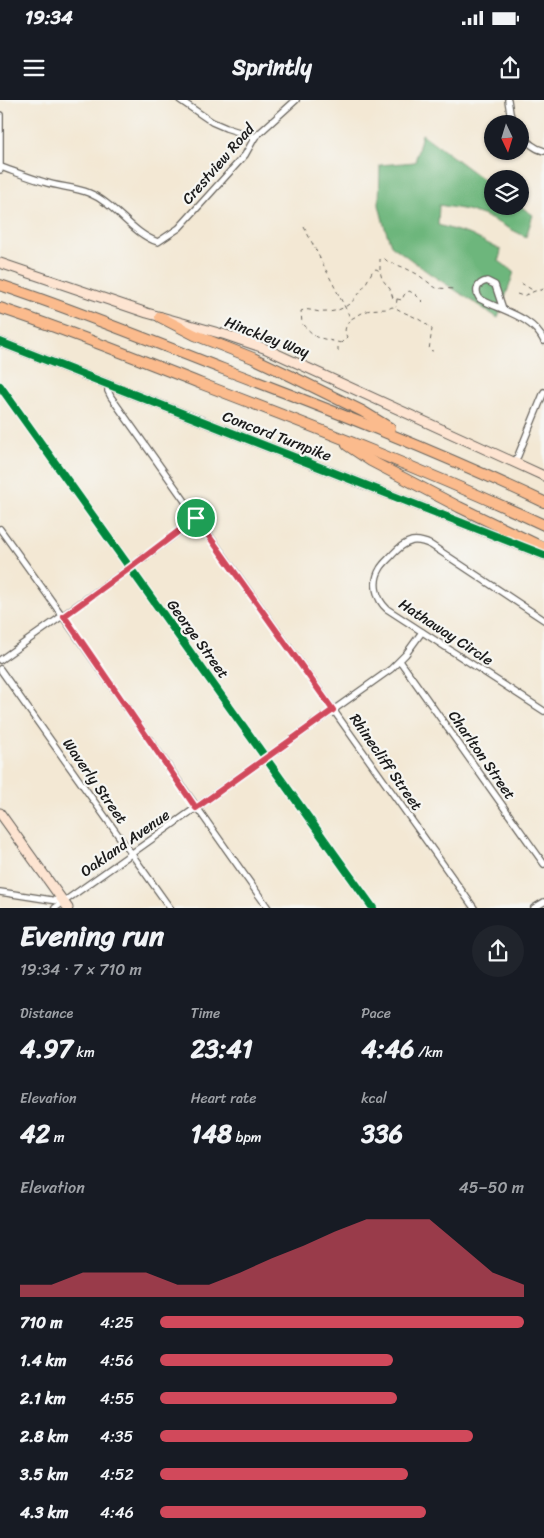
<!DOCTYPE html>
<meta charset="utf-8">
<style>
body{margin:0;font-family:Sriracha,sans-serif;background:#20242c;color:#f1f3f6;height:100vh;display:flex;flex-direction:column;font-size:19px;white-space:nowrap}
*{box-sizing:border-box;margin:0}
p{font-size:16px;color:#9ea1a6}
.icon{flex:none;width:28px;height:28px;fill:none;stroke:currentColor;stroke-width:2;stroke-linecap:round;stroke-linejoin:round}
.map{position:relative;height:808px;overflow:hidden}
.sheet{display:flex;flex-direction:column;background:#171b24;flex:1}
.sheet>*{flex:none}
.needle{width:32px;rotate:176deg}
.controls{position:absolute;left:484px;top:15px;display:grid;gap:10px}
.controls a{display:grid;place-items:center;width:45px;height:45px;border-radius:50%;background:#171b24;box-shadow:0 1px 4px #0004;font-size:25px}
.pin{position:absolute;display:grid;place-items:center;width:42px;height:42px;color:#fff;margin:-21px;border:2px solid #fff;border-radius:50%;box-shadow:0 1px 5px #0007}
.round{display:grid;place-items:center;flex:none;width:52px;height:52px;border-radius:26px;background:#20242c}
.headline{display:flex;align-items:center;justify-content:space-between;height:85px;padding:0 20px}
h1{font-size:28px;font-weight:700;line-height:38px}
.stats{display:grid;grid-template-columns:repeat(3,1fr);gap:8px;height:85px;padding:5px 20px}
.stats div{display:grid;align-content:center}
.stats b{font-size:25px;font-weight:700}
.stats small{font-size:14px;font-weight:400}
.stats p{font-size:14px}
.chart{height:140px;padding:10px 20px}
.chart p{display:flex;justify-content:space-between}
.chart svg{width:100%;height:90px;margin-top:5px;fill:#d1495b;opacity:.7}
ul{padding:0 20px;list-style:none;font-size:16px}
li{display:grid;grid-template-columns:80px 60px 1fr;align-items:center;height:38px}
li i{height:12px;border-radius:6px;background:#d1495b}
.status{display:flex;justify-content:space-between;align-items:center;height:35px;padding:0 25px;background:#171b24;direction:ltr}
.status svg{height:14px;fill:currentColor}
header{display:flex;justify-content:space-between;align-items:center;height:65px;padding:0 20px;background:#171b24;font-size:22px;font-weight:700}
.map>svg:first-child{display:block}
</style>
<div class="status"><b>19:34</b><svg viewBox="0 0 49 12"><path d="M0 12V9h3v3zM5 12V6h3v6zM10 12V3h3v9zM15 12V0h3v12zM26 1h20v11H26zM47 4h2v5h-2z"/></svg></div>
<header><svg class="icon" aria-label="menu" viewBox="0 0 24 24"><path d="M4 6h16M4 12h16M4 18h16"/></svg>Sprintly<svg class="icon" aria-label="share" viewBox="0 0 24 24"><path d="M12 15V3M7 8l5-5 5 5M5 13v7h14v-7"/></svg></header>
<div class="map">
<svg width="544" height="808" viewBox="0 0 544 808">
<rect width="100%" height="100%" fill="#f6f6f2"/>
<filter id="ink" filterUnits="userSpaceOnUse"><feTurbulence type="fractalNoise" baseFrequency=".02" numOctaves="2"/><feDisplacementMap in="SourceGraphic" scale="10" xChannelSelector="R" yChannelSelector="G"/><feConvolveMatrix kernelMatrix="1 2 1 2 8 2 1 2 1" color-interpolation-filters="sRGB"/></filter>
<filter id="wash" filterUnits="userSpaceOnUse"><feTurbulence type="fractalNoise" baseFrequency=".0096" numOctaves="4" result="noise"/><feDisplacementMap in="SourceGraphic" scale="20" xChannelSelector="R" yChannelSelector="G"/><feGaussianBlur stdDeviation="1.12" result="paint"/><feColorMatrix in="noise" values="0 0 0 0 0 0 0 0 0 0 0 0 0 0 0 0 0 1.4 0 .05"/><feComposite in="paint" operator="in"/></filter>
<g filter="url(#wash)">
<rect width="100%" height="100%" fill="#f3e8d4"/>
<polygon fill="#6db67c" stroke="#44694c" points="422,34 492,86 492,106 520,106 533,115 526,137 485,116 467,110 439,105 438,125 471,135 501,150 499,161 514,172 498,218 429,173 391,145 384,125 379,105 380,65 415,62"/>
</g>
<g filter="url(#ink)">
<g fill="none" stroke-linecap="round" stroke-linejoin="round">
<g stroke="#67635c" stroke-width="8">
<g id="street">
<polyline points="180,0 212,22 226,28 255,37"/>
<polyline points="508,0 510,13 514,24"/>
<polyline points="0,15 0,70"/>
<path d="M 520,34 C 527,41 534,49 544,51"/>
<path d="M 1,67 C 15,72 30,78 44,82 C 59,87 75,87 89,93 C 116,104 131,133 158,142 L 179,128 L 245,55 L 255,37 L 296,0"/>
<path d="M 503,209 L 495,185 L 487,181 C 477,183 474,191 480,199 C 502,211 532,216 544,241"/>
<polyline points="108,284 108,291 111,297 474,808"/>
<polyline points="0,286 373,808"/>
<polyline points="515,363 544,292"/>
<path d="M 0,429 C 91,554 178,682 268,808"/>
<path d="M 544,520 L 431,445 C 425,442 419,440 412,441 C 404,443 399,448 393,454 C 389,459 383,463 380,469 C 372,482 376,499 387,509 L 544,611"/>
<polyline points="0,560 130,468 197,418"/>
<polyline points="400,561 544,764"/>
<polyline points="0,569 170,808"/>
<polyline points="0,792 64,802"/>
<polyline points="55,808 391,569 406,554 422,532"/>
<polyline points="534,808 544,802"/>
</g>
</g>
<g stroke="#67635c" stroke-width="11">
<g id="secondary">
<polyline points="0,163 147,213 226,235 264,248 544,376"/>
<polyline points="0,242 544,455"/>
<polyline points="0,713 68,808"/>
</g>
</g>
<g stroke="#67635c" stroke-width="12">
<g id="highway">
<path d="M 0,185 C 75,210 149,240 223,269 C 331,310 439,352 544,402"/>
<path d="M 0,208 C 68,230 135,258 202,284 C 317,328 432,373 544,425"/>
<polyline points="160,217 195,235 253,258 291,276 362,311 390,328"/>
<polyline points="347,345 371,361 459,407 544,448"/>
</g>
</g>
<g stroke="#67635c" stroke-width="1" stroke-dasharray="4 4" stroke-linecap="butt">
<path d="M 304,127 L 351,219 C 357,216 364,211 371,210 C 378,208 386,211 392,207 C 397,208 399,210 403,212 C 415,217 422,220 432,229 L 429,250 L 433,251"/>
<polyline points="380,170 380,159 384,158 387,161 405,168 417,174 436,188 456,189"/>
<polyline points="521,183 534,191"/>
<polyline points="517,194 523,196 535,191 542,190 544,187"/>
<polyline points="397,199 402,200 404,195 409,191 415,194 423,202"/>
<path d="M 341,243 L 316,237 L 302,224 L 301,211 C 307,208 313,211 320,212 C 350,214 361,193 373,170 L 376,169 L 380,171 L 382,179 L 390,189 L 393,198 L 397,199 L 396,207"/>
<path d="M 338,251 L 338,246 L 347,237 C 343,230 346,226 350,220"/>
</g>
<use href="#street" stroke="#fff" stroke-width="5.5"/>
<use href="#secondary" stroke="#fde4d1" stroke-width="9"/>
<use href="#highway" stroke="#fbbb8d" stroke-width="10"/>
<g stroke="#f6f6f2" stroke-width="11">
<g id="cycleway">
<polyline points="0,242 544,455"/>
<polyline points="0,286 373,808"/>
</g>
</g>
<use href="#cycleway" stroke="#00873e" stroke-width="8"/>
</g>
</g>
<g fill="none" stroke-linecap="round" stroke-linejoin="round" filter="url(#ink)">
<g stroke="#fff" stroke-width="10">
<polygon id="route" points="196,418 333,610 196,708 64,516 130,468"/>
</g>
<use href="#route" stroke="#d1495b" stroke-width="6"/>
</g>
<g text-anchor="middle" stroke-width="4.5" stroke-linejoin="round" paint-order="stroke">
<g font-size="15" fill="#1c1c1c" stroke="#f6f6f2">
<text transform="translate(218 64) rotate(-49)" y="5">Crestview Road</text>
<text transform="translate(267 237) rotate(21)" y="5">Hinckley Way</text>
<text transform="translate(277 336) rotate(21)" y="5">Concord Turnpike</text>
<text transform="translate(446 532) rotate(33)" y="5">Hathaway Circle</text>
<text transform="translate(198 539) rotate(54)" y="5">George Street</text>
<text transform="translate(482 655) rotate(55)" y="5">Charlton Street</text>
<text transform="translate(386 662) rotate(55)" y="5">Rhinecliff Street</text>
<text transform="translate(95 681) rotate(55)" y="5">Waverly Street</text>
<text transform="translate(125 743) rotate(-35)" y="5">Oakland Avenue</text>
</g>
</g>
</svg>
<div class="controls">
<a><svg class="needle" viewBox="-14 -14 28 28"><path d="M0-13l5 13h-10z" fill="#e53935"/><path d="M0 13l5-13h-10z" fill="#9ea1a6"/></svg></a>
<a><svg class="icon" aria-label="layers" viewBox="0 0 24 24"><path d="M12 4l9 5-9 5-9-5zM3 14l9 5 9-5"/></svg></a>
</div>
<div class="pin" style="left:196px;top:418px;background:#1e9e55"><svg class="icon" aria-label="arrive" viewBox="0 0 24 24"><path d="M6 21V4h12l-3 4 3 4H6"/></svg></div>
</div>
<section class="sheet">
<div class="headline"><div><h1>Evening run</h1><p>19:34 · 7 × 710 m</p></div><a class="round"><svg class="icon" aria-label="share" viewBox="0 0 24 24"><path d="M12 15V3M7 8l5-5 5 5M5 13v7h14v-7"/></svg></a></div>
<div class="stats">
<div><p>Distance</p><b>4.97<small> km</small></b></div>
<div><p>Time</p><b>23:41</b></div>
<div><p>Pace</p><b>4:46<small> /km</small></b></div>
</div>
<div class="stats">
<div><p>Elevation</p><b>42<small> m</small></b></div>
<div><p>Heart rate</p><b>148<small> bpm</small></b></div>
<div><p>kcal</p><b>336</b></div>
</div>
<div class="chart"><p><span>Elevation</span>45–50 m</p>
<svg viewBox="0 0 160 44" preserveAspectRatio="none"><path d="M0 44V38L10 38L20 32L30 32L40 32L50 38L60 38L70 32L80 25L90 19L100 12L110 6L120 6L130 6L140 19L150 32L160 38V44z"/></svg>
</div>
<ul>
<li><b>710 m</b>4:25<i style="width:100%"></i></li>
<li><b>1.4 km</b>4:56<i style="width:64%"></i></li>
<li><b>2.1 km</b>4:55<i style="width:65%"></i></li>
<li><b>2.8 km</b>4:35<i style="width:86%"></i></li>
<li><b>3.5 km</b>4:52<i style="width:68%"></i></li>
<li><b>4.3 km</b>4:46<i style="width:73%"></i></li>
</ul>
</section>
